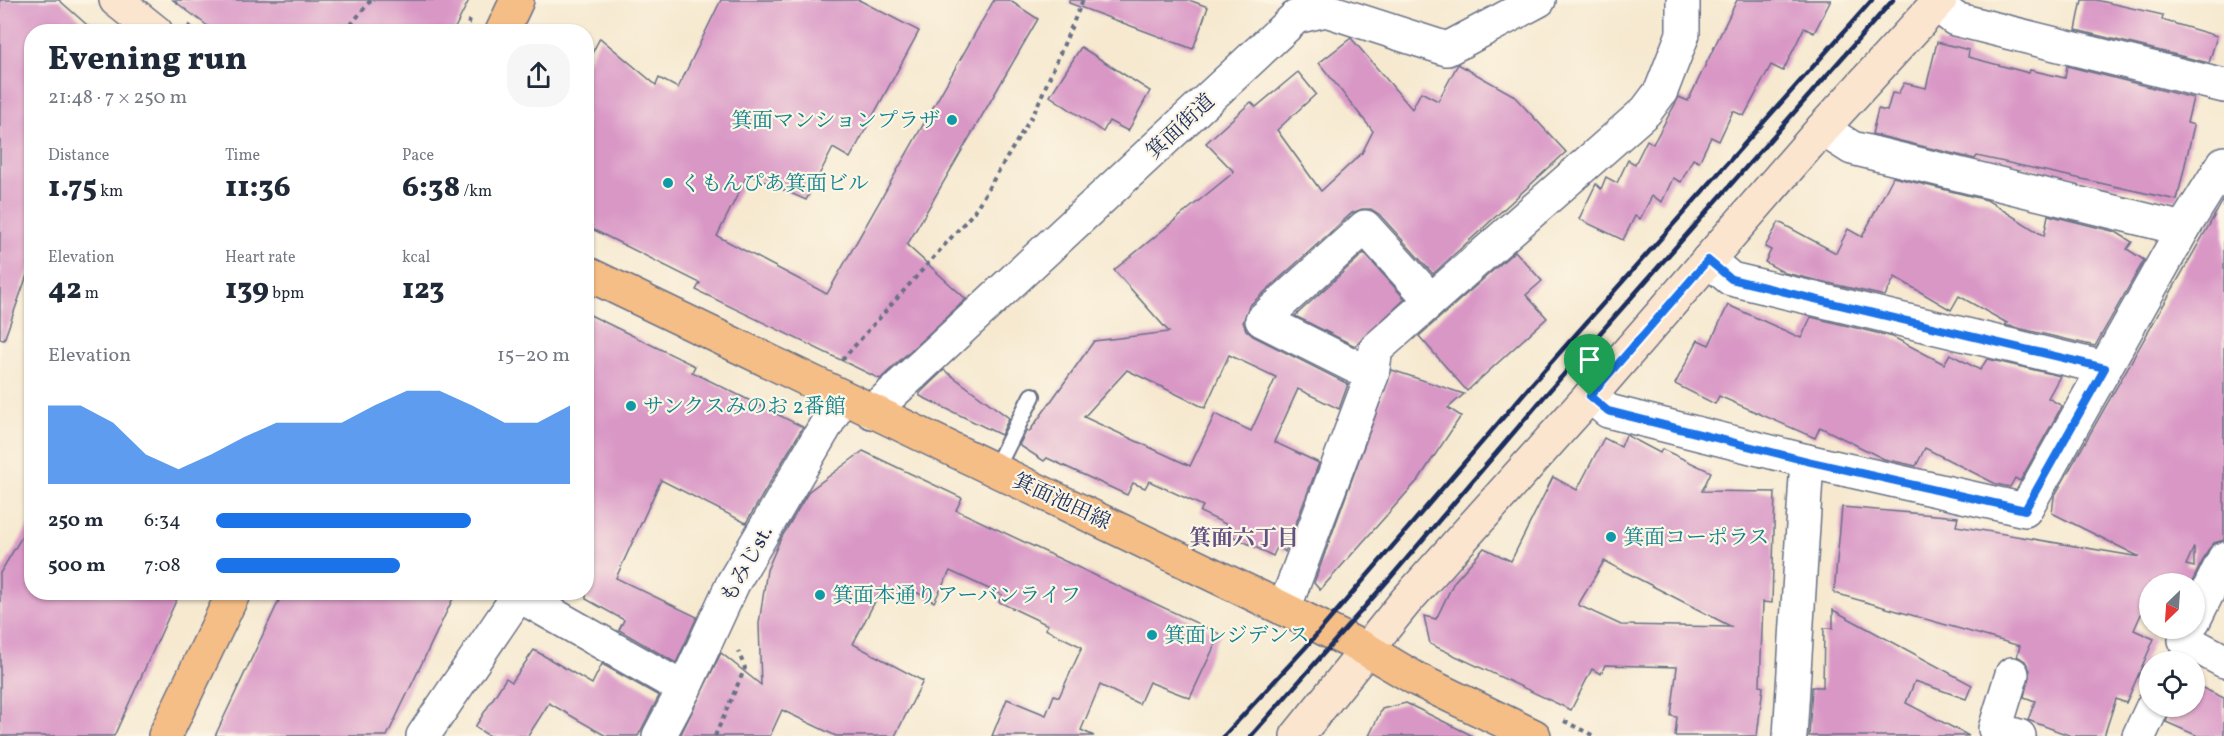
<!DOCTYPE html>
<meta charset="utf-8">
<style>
body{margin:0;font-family:Vollkorn,"Noto Serif JP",serif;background:#f6f6f7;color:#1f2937;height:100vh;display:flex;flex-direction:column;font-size:22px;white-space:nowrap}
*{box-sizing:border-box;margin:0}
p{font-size:20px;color:#747a83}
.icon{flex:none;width:33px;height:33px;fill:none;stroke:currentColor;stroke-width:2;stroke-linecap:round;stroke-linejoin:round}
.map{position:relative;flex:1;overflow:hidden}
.drawer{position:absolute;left:24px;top:24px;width:570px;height:576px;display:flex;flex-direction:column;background:#fff;border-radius:24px;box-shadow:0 2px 4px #0004}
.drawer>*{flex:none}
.needle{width:39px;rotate:205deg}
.buttons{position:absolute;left:2139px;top:573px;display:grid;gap:12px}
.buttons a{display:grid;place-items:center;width:66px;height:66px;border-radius:50%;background:#fff;box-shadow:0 2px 4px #0004;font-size:30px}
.pin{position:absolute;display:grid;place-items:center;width:51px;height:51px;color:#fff;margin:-62px -26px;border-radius:50% 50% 50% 0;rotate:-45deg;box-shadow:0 0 6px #0007}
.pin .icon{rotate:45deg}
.round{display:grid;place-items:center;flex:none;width:63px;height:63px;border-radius:24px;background:#f6f6f7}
.overview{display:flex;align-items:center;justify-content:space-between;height:102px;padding:0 24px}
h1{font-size:33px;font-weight:800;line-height:45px}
.figures{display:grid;grid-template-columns:repeat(3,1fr);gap:9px;height:102px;padding:6px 24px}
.figures div{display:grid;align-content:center}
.figures b{font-size:30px;font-weight:800}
.figures small{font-size:16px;font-weight:400}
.figures p{font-size:16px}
.chart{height:168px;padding:12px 24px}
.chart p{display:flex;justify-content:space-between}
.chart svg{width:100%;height:108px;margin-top:6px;fill:#1a73e8;opacity:.7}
ul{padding:0 24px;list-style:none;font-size:20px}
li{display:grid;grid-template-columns:96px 72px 1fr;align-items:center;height:45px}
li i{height:15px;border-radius:8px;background:#1a73e8}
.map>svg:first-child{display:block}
</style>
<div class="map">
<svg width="2224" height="736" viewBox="0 0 2224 736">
<rect width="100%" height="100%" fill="#fcf5e5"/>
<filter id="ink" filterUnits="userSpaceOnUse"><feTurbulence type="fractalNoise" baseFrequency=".0167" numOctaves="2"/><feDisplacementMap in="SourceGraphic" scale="12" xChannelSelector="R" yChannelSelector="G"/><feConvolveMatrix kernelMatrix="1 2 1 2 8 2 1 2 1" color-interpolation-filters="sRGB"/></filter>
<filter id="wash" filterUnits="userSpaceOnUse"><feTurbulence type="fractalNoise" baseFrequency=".008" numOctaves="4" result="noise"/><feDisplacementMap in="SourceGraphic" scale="24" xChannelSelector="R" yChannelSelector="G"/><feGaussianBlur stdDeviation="1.35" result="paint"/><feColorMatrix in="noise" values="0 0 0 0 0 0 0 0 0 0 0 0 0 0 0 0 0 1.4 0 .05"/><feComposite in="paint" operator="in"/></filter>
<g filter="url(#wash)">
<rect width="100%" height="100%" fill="#f6e9d0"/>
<g id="blocks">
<g fill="#d997c6" fill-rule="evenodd">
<polygon points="0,0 59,0 95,32 32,32 32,261 4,340 0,339"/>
<polygon points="173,0 469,0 453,32 216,32"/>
<polygon points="721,0 859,0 919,31 850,158 833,148 806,200 748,174 717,236 827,294 994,0 1009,0 1038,19 907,245 966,299 880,379 696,290 700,283 586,226 586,65 600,38 656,85 659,78 678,88"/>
<polygon points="1069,0 1189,0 1208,7 1193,49 1069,3"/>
<polygon points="1737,0 1831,0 1814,33 1804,28 1783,71 1771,65 1744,116 1733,111 1719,141 1711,137 1699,162 1693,159 1681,182 1673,178 1662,202 1652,196 1640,219 1635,216 1623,240 1579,219 1596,184 1601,189 1606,177 1617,183 1628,160 1635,164 1647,140 1653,144 1679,97 1688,101"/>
<polygon points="2082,0 2096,0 2163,15 2162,20 2217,36 2209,63 2076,30"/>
<path d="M 1351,38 L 1412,109 L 1421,92 L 1438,101 L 1458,64 L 1513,95 L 1566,152 L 1433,274 L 1379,214 L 1371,209 L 1362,209 L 1352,213 L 1249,306 L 1243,322 L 1246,330 L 1253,336 L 1348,384 L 1339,409 L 1298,389 L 1274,442 L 1319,463 L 1285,552 L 1278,545 L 1273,556 L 1226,533 L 1230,526 L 1200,512 L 1203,506 L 1149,481 L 1145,488 L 1133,483 L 1127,495 L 1047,458 L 1044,461 L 1019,445 L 1027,430 L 1029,432 L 1094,341 L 1169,332 L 1114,270 L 1234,172 L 1206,143 L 1251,102 L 1256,107 L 1298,72 L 1316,94 L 1277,130 L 1321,191 L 1362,153 L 1373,131 L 1319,63 ZM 1229,355 L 1276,377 L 1251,431 L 1215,414 L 1190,466 L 1084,417 L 1127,370 L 1205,408 Z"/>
<polygon points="1937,42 1969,50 1968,57 2029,73 2030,70 2065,78 2067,66 2193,98 2187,123 2194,125 2177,200 1977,156 1975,159 1872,134 1878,109 1887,111 1892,93 1898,94 1904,83 1926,88"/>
<polygon points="1081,47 1150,91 1128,131 1109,121 1103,132 1050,96"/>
<polygon points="1893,177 1987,200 2044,236 2048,215 2116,232 2132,242 2127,249 2144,260 2095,346 2005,325 2007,323 1959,296 1951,310 1895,277 1885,296 1785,273 1765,262 1771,250 1765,247 1779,222 1836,253 1848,229 1862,237"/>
<path d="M 2224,199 L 2224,540 L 2214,543 L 2208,550 L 2191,584 L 2150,584 L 2150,594 L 2134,630 L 2154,639 L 2126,703 L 2116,699 L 2104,736 L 2071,736 L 2028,720 L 2035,701 L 2024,697 L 2030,670 L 2025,661 L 2017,656 L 2020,646 L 1834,593 L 1842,507 L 1958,517 L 1956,526 L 2140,557 L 2052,513 L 2054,497 ZM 2194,547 L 2194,567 L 2186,565 Z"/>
<polygon points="1515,251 1542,281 1526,295 1547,318 1467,391 1419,336"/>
<polygon points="1364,253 1405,299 1355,346 1295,316"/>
<polygon points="1728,305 1801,338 1811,317 1893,337 1944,364 1950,354 1980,370 1987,359 2060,376 2048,398 2062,406 2020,481 2015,478 2010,487 1996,484 1925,448 1916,466 1884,459 1820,427 1815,438 1719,396 1715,404 1675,384 1698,340 1709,345"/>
<polygon points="586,313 695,366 692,372 803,427 746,523 661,480 616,578 697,617 676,663 619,630 624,620 586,599"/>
<polygon points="944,370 1009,418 1001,435 920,396 920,393"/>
<polygon points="1392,370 1464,394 1448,408 1461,416 1419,479 1320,590 1314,583"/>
<path d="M 1626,435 L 1660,453 L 1662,449 L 1711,472 L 1702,491 L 1775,492 L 1772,603 L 1763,602 L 1760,686 L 1763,687 L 1757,736 L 1675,736 L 1677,717 L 1671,716 L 1677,667 L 1605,665 L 1601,674 L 1592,669 L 1571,710 L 1430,644 L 1424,616 L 1436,619 L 1454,582 L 1484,548 L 1511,561 L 1553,477 L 1577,490 L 1604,438 L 1621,447 ZM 1604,561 L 1732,627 L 1621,625 L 1578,605 Z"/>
<polygon points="863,451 962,498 956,510 1220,634 1190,698 1149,682 1139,704 1100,685 1081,730 1094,736 992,736 1007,699 1046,715 1054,695 1059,697 1082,647 1045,629 1048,625 999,602 1002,595 950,571 934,602 907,587 902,597 882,588 853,644 923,681 895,736 836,736 782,710 770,736 680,736 721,653 761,685 759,624 767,570 780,540 809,491"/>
<polygon points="32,520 32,592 180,592 114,736 0,736 0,573"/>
<polygon points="283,592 456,592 387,736 215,736"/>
<polygon points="1833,610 1972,685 1966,699 1915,681 1906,703 1969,736 1809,736 1812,687 1823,687 1824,628 1833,628"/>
<polygon points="534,650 592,684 602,664 659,696 638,736 606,736 549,703 528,736 489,736 475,727 506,678 512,682"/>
<polygon points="2194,684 2224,698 2224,736 2198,736 2166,722 2171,706 2194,706"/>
<polygon points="1406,703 1473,736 1369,736 1382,709"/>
</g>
</g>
</g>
<g filter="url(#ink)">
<use href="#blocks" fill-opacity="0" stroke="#687086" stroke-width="1.5"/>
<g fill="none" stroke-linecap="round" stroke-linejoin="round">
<g stroke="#687086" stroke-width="20">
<polyline id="lane" points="995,470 1032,396"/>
</g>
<g stroke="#687086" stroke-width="36">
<g id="street">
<polyline points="1936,4 1955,19 2224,86"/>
<polyline points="1822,129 1852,148 2183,229"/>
<polyline points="1708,260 1731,279 2105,368"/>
<polyline points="1372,375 1262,320 1365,227 1431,300"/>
<polyline points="1590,396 1608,411 1807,461 2025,510 2183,229 2224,163"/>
<polyline points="872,412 1296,17 1326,10 1447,49 1539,0"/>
<polyline points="513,592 684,689"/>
<polyline points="1284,609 1372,375 1376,349 1646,111 1661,91 1683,34 1683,0"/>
<polyline points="2194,620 2224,559"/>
<polyline points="2185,640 2224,661"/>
<polyline points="2012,674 1995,729 2019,736"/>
<polyline points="423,736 518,596"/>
<polyline points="659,736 684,689 733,583 842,398"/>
<polyline points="1790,736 1807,461"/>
<polyline points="2139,736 2153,706"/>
</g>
</g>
<g stroke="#687086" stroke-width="36">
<g id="secondary">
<polyline points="116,0 156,32"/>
<polyline points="1297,736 1406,601 1590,396 1822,129 1940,0"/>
</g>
</g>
<g stroke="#687086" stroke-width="36">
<g id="primary">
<polyline points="502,32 517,0"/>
<polyline points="586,273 1284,609 1367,650 1418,680 1534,736"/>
<polyline points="165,736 234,592"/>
</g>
</g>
<g stroke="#687086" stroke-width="4" stroke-dasharray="4.5 4.5" stroke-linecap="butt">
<polyline points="188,25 197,32"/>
<polyline points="345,32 371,0"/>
<polyline points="464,32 470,20"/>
<polyline points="842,360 974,212 1035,111 1083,0"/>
<polyline points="1564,721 1594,736"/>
<polyline points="715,736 745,668 738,651"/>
</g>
<use href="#lane" stroke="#fff" stroke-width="16"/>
<use href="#street" stroke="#fff" stroke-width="33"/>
<use href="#secondary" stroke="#fbe5cf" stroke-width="33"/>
<use href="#primary" stroke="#f6be87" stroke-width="33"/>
<g stroke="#1b2f5e" stroke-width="4.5">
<polyline points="1224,736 1306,647 1531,385 1872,0"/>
<polyline points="1251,736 1391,577 1543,398 1893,0"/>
</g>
</g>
</g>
<g fill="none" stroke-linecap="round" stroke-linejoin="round" filter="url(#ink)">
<g stroke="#fff" stroke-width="12">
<polygon id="route" points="1708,260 1731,279 2105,368 2025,510 1807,461 1608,411 1590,396"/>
</g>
<use href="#route" stroke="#1a73e8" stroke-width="8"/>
</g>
<g fill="#0f9aa8" stroke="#fcf5e5" stroke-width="2">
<circle cx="952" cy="120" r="6"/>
<circle cx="668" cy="183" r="6"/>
<circle cx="631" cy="406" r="6"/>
<circle cx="1611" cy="537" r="6"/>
<circle cx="820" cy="595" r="6"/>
<circle cx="1152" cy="635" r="6"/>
</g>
<g text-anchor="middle" stroke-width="4.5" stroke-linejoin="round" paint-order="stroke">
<g font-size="21" fill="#0d838f" stroke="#fcf5e5" text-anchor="start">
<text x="940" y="127" text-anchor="end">箕面マンションプラザ</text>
<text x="680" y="190">くもんぴあ箕面ビル</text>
<text x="643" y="413">サンクスみのお 2番館</text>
<text x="1623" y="544">箕面コーポラス</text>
<text x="832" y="602">箕面本通りアーバンライフ</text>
<text x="1164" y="642">箕面レジデンス</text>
</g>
<g font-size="21" fill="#1b2f5e" stroke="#fcf5e5">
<text transform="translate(1180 126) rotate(-43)" y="7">箕面街道</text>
<text transform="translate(1062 501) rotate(25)" y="7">箕面池田線</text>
<text transform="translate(746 564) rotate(-61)" y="7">もみじst.</text>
</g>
<g font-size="22" font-weight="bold" fill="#5e5382" stroke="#fcf5e5">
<text x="1244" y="545">箕面六丁目</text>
</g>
</g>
</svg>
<div class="buttons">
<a><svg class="needle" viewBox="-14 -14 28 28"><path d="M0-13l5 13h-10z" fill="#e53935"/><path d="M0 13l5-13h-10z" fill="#747a83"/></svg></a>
<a><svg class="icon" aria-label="locate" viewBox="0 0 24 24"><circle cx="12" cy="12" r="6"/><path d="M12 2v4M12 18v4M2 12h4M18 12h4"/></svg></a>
</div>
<div class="pin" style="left:1590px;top:396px;background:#1e9e55"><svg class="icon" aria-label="arrive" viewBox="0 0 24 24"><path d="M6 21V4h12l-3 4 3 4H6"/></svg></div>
<section class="drawer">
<div class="overview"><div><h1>Evening run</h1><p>21:48 · 7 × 250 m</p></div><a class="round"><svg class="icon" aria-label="share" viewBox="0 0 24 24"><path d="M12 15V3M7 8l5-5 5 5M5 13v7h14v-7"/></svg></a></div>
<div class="figures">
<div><p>Distance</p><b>1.75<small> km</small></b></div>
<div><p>Time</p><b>11:36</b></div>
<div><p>Pace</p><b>6:38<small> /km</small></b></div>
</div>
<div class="figures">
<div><p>Elevation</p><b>42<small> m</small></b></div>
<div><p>Heart rate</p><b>139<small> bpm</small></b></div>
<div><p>kcal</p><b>123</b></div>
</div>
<div class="chart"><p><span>Elevation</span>15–20 m</p>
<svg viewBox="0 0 160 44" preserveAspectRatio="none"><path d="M0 44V12L10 12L20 19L30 32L40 38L50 32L60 25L70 19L80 19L90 19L100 12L110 6L120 6L130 12L140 19L150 19L160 12V44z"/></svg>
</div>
<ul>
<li><b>250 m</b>6:34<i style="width:72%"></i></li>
<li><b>500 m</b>7:08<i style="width:52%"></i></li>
</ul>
</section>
</div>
